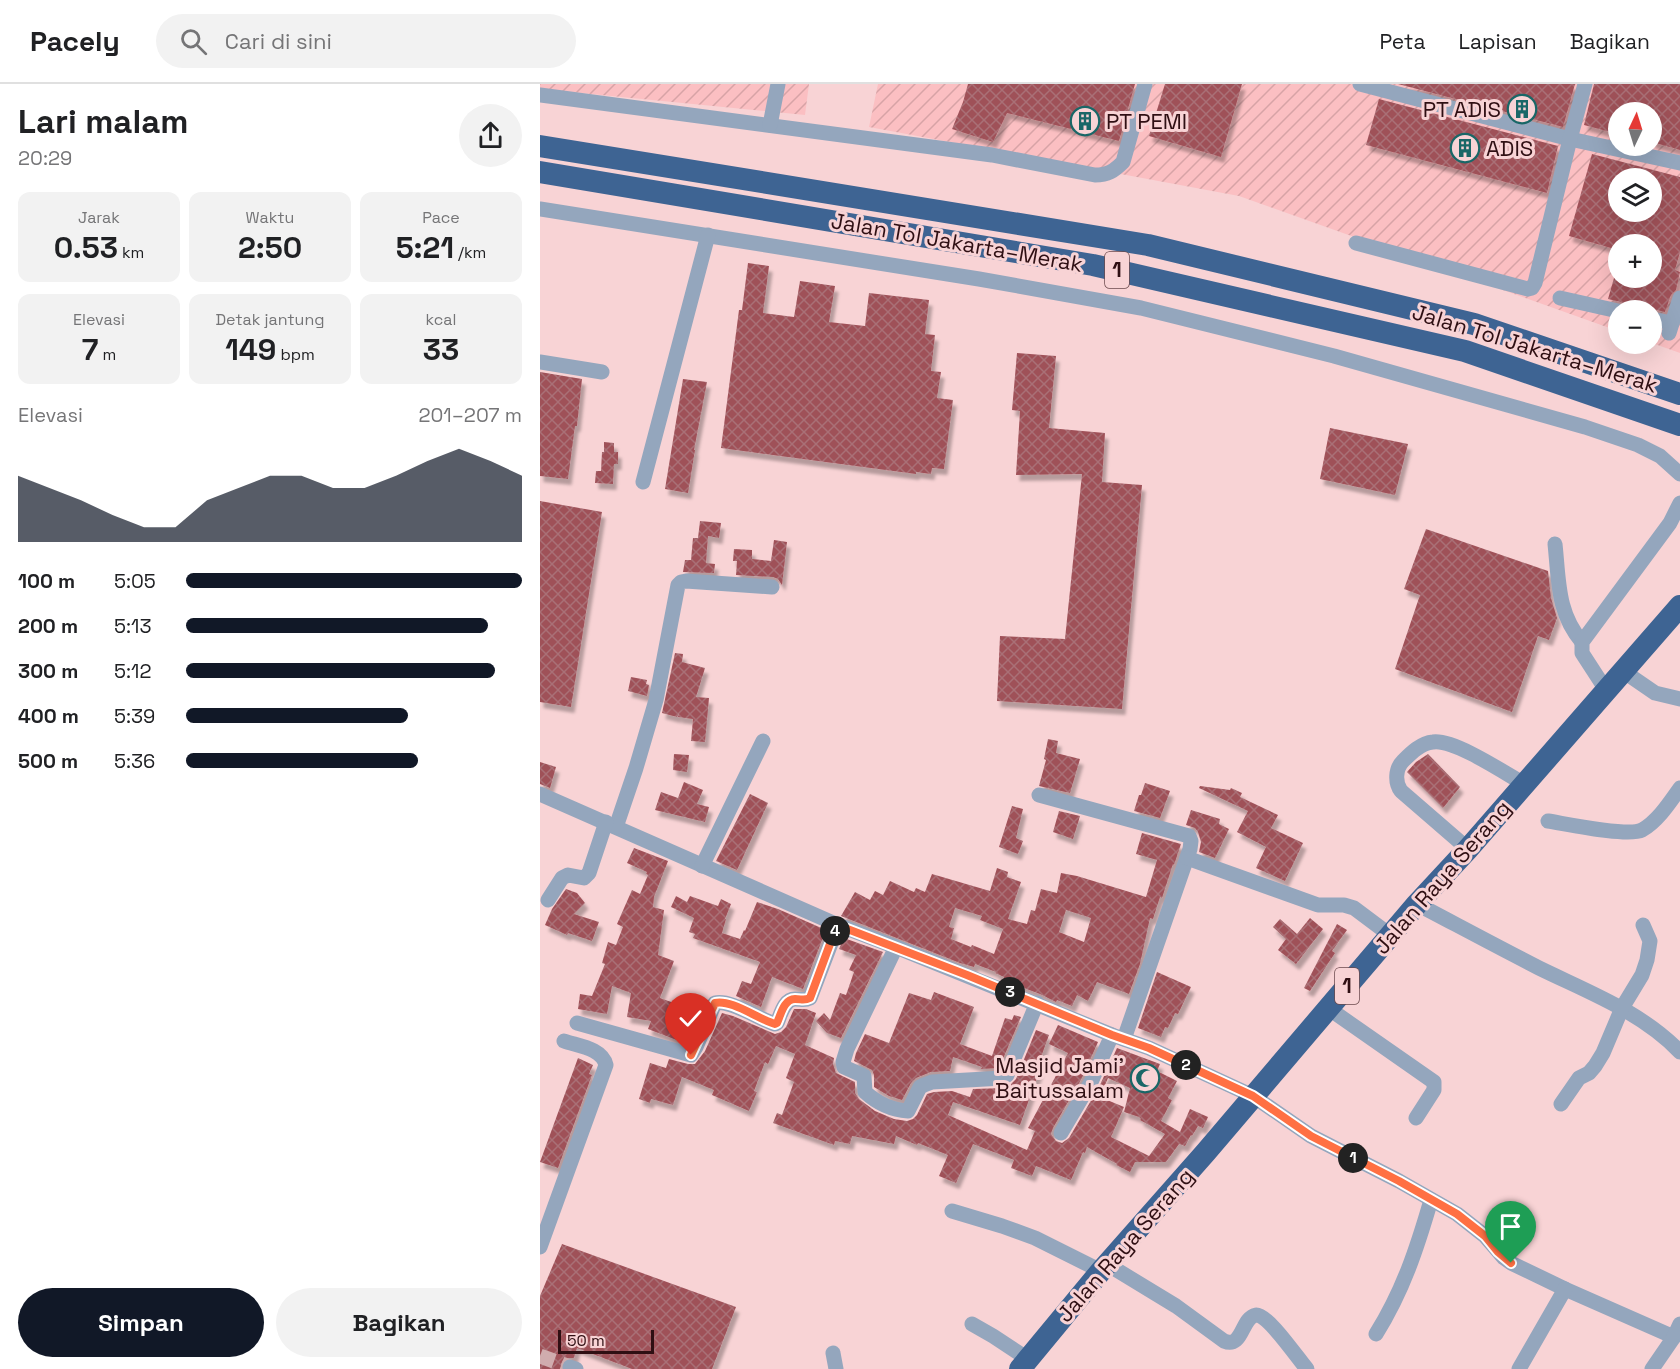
<!DOCTYPE html>
<html lang="id">
<meta charset="utf-8">
<style>
body{margin:0;font-family:"Space Grotesk",sans-serif;background:#f2f2f2;color:#202124;height:100vh;display:flex;flex-direction:column;font-size:22px;white-space:nowrap}
*{box-sizing:border-box;margin:0}
p{font-size:20px;color:#757577}
.icon{flex:none;width:33px;height:33px;fill:none;stroke:currentColor;stroke-width:2;stroke-linecap:round;stroke-linejoin:round}
.map{position:relative;flex:1;overflow:hidden}
.side{display:flex;flex-direction:column;background:#fff;width:540px}
.side>*{flex:none}
.needle{width:39px;rotate:4deg}
.fabs{position:absolute;left:1068px;top:18px;display:grid;gap:12px}
.fabs a{display:grid;place-items:center;width:54px;height:54px;border-radius:50%;background:#fff;box-shadow:0 6px 24px #0002;font-size:30px}
.scale{position:absolute;left:18px;bottom:15px;width:96px;box-sizing:border-box;padding-left:6px;border:3px solid #2f0f13;border-top:0;font-size:16px;line-height:21px;white-space:nowrap;color:#2f0f13;-webkit-text-stroke:4px #f8d3d5;paint-order:stroke}
.pin{position:absolute;display:grid;place-items:center;width:51px;height:51px;color:#fff;margin:-62px -26px;border-radius:50% 50% 50% 0;rotate:-45deg;box-shadow:0 0 6px #0007}
.pin .icon{rotate:45deg}
.km{position:absolute;width:30px;height:30px;margin:-15px;border-radius:50%;background:#222;color:#fff;font-size:16px;line-height:30px;text-align:center}
.round{display:grid;place-items:center;flex:none;width:63px;height:63px;border-radius:32px;background:#f2f2f2}
.headline{display:flex;align-items:center;justify-content:space-between;height:102px;padding:0 18px}
h1{font-size:33px;font-weight:700;line-height:45px}
.stats{display:grid;grid-template-columns:repeat(3,1fr);gap:9px;height:102px;padding:6px 18px}
.stats div{display:grid;align-content:center;border-radius:12px;background:#f2f2f2;text-align:center}
.stats b{font-size:30px;font-weight:700}
.stats small{font-size:16px;font-weight:400}
.stats p{font-size:16px}
.chart{height:168px;padding:12px 18px}
.chart p{display:flex;justify-content:space-between}
.chart svg{width:100%;height:108px;margin-top:6px;fill:#111827;opacity:.7}
.cta{display:flex;gap:12px;margin-top:auto;padding:12px 18px}
.cta a{flex:1;height:69px;border-radius:36px;background:#111827;color:#fff;font-size:24px;font-weight:700;line-height:69px;text-align:center}
.cta a+a{background:#f2f2f2;color:#202124}
ul{padding:0 18px;list-style:none;font-size:20px}
li{display:grid;grid-template-columns:96px 72px 1fr;align-items:center;height:45px}
li i{height:15px;border-radius:8px;background:#111827}
header{display:flex;align-items:center;gap:36px;box-sizing:border-box;height:84px;padding:0 30px;background:#fff;border-bottom:2px solid #e0e0e0}
header strong{font-size:28px}
nav{display:flex;gap:33px;margin-inline-start:auto;font-size:21px}
.search{width:420px;height:54px;background:#f2f2f2;display:flex;align-items:center;gap:15px;box-sizing:border-box;padding:0 21px;border-radius:33px;color:#757577;font-size:22px}
main{display:flex;flex:1;min-height:0}
.map>svg:first-child{display:block}
</style>
<header>
<strong>Pacely</strong>
<div class="search"><svg class="icon" aria-label="search" viewBox="0 0 24 24"><circle cx="10" cy="10" r="6"/><path d="M15 15l6 6"/></svg>Cari di sini</div>
<nav><a>Peta</a><a>Lapisan</a><a>Bagikan</a></nav>
</header>
<main>
<section class="side">
<div class="headline"><div><h1>Lari malam</h1><p>20:29</p></div><a class="round"><svg class="icon" aria-label="share" viewBox="0 0 24 24"><path d="M12 15V3M7 8l5-5 5 5M5 13v7h14v-7"/></svg></a></div>
<div class="stats">
<div><p>Jarak</p><b>0.53<small> km</small></b></div>
<div><p>Waktu</p><b>2:50</b></div>
<div><p>Pace</p><b>5:21<small> /km</small></b></div>
</div>
<div class="stats">
<div><p>Elevasi</p><b>7<small> m</small></b></div>
<div><p>Detak jantung</p><b>149<small> bpm</small></b></div>
<div><p>kcal</p><b>33</b></div>
</div>
<div class="chart"><p><span>Elevasi</span>201–207 m</p>
<svg viewBox="0 0 160 44" preserveAspectRatio="none"><path d="M0 44V17L10 22L20 27L30 33L40 38L50 38L60 27L70 22L80 17L90 17L100 22L110 22L120 17L130 11L140 6L150 11L160 17V44z"/></svg>
</div>
<ul>
<li><b>100 m</b>5:05<i style="width:100%"></i></li>
<li><b>200 m</b>5:13<i style="width:90%"></i></li>
<li><b>300 m</b>5:12<i style="width:92%"></i></li>
<li><b>400 m</b>5:39<i style="width:66%"></i></li>
<li><b>500 m</b>5:36<i style="width:69%"></i></li>
</ul>
<div class="cta"><a>Simpan</a><a>Bagikan</a></div>
</section>
<div class="map">
<svg width="1140" height="1285" viewBox="0 0 1140 1285">
<defs>
<pattern id="industrial-furrows" width="10" height="10" patternUnits="userSpaceOnUse" patternTransform="scale(1.5)"><rect width="10" height="10" fill="#fbbfc2"/><path d="M-1 1l2-2M0 10L10 0M9 11l2-2" fill="none" stroke="#d7a3a6"/></pattern>
<pattern id="building-cross-hatch" width="8" height="8" patternUnits="userSpaceOnUse" patternTransform="scale(1.5)"><rect width="8" height="8" fill="#9f5159"/><path d="M0 0l8 8M0 8l8-8" fill="none" stroke="#a97076"/></pattern>
<filter id="shadow"><feDropShadow dx="3.5" dy="6" stdDeviation="1.5" flood-color="#0004"/></filter>
</defs>
<rect width="100%" height="100%" fill="#f8d3d5"/>
<g fill="url(#industrial-furrows)" fill-rule="evenodd">
<polygon points="0,0 269,0 265,31 0,5"/>
<path d="M 338,0 L 1140,0 L 1140,269 L 1112,259 L 1112,226 L 1078,226 L 1078,247 L 699,112 L 329,43 ZM 1078,28 L 1112,28 L 1112,62 L 1078,62 ZM 1078,94 L 1112,94 L 1112,128 L 1078,128 ZM 1078,160 L 1112,160 L 1112,194 L 1078,194 Z"/>
</g>
<g fill="url(#building-cross-hatch)" fill-rule="evenodd" filter="url(#shadow)">
<polygon points="428,0 595,0 579,57 467,29 453,58 412,45 423,18"/>
<polygon points="625,0 702,0 681,73 609,52"/>
<polygon points="858,0 1035,0 1023,43"/>
<polygon points="1054,0 1140,0 1140,66 1112,58 1112,28 1078,28 1078,50 1044,41"/>
<polygon points="839,15 1018,62 1007,109 826,61"/>
<path d="M 1052,70 L 1140,93 L 1140,168 L 1135,186 L 1140,188 L 1136,206 L 1131,211 L 1125,228 L 1113,225 L 1098,226 L 1087,224 L 1081,218 L 1068,215 L 1074,194 L 1112,194 L 1112,160 L 1078,160 L 1078,166 L 1029,152 ZM 1078,94 L 1112,94 L 1112,128 L 1078,128 Z"/>
<polygon points="208,179 229,182 223,229 254,233 260,197 295,202 289,238 325,242 329,209 389,216 385,250 395,251 391,287 401,288 397,314 413,316 404,385 392,384 391,390 376,388 376,390 181,364 199,226 202,226"/>
<polygon points="477,269 516,272 509,344 565,349 562,398 602,401 582,625 457,617 460,552 525,555 542,390 476,391 480,327 472,326"/>
<polygon points="0,288 42,295 37,342 35,342 28,395 0,392"/>
<polygon points="143,295 167,298 154,366 155,366 148,409 125,405"/>
<polygon points="790,344 868,360 855,411 780,395"/>
<polygon points="64,358 74,359 74,368 78,368 78,380 74,380 73,400 55,399 56,387 61,387 62,368 64,368"/>
<polygon points="0,417 62,428 31,623 0,618"/>
<polygon points="160,437 181,439 179,454 168,452 166,479 175,480 174,489 143,488 145,476 151,476 153,454 158,454"/>
<polygon points="886,445 1008,487 1011,514 1017,534 1009,556 998,552 972,628 855,585 880,511 864,505"/>
<polygon points="234,456 247,458 242,501 238,495 233,493 196,491 197,477 193,477 194,465 212,466 212,475 231,477"/>
<polygon points="135,569 143,570 142,578 165,584 156,613 169,614 165,658 151,657 153,635 138,633 139,629 137,633 122,629"/>
<polygon points="91,593 107,596 106,600 109,601 107,612 88,607"/>
<polygon points="508,655 518,657 516,669 540,675 530,709 499,702 506,676 504,675"/>
<polygon points="134,670 149,671 147,688 133,686"/>
<polygon points="888,670 920,703 903,724 867,688 876,678"/>
<polygon points="0,678 16,683 10,704 0,700"/>
<polygon points="144,698 163,706 157,720 169,723 165,738 115,726 121,708 138,714"/>
<polygon points="605,699 630,707 620,734 594,727 599,711 601,711"/>
<polygon points="660,702 690,706 691,704 702,709 700,713 738,731 731,744 763,759 745,797 716,784 726,763 697,748 708,727 659,704"/>
<polygon points="210,710 228,719 197,786 176,777"/>
<polygon points="472,722 483,725 476,754 483,757 478,770 459,763"/>
<polygon points="651,726 680,735 679,740 689,745 675,774 659,768 661,758 658,748 655,744 646,741"/>
<polygon points="519,727 540,732 533,755 513,748"/>
<path d="M 602,749 L 641,760 L 634,781 L 633,780 L 622,814 L 620,813 L 613,835 L 610,834 L 600,880 L 589,910 L 557,898 L 548,917 L 537,911 L 532,922 L 517,916 L 516,918 L 500,910 L 463,896 L 464,893 L 455,889 L 456,888 L 435,880 L 434,883 L 420,879 L 301,832 L 315,808 L 330,816 L 335,807 L 343,811 L 350,797 L 374,808 L 376,804 L 385,808 L 392,790 L 450,807 L 457,784 L 468,788 L 467,793 L 481,798 L 468,835 L 487,840 L 491,826 L 495,827 L 501,805 L 517,809 L 521,789 L 537,792 L 606,813 L 617,776 L 596,770 ZM 415,824 L 442,832 L 440,836 L 463,845 L 454,870 L 432,861 L 431,863 L 411,855 L 414,844 L 409,843 ZM 526,826 L 551,834 L 544,858 L 519,848 Z"/>
<polygon points="94,764 128,777 114,813 113,823 124,826 118,871 134,877 120,914 151,925 155,913 165,917 147,960 108,945 111,937 87,933 91,909 72,902 67,930 38,925 40,910 52,912 65,880 62,879 68,858 76,861 83,843 77,840 92,806 100,810 108,791 106,790 107,788 87,779"/>
<polygon points="26,805 37,809 45,819 34,830 59,838 52,857 28,849 27,851 5,841 12,825"/>
<polygon points="136,812 147,818 150,812 178,822 181,815 191,820 185,835 186,835 182,849 200,855 204,846 205,847 217,818 238,825 286,846 263,905 232,893 221,923 196,912 202,897 211,900 220,878 153,854 155,850 149,848 154,834 131,823"/>
<polygon points="770,834 783,845 756,880 738,866 746,855 733,843 740,835 757,850"/>
<polygon points="797,840 807,846 792,867 795,869 770,907 764,904"/>
<polygon points="304,854 343,868 301,954 287,949 276,937 284,929 290,936 300,909 306,911 314,888 309,886 316,871 299,865"/>
<polygon points="617,888 651,903 638,930 635,929 628,944 625,943 621,953 598,944"/>
<polygon points="394,908 434,923 420,960 452,972 465,934 472,936 474,931 481,933 459,984 441,985 442,983 413,973 410,987 391,988 376,994 371,999 362,1016 349,1012 334,1003 334,991 332,986 314,977 316,969 325,950 349,959 369,909 391,916"/>
<path d="M 254,925 L 266,925 L 276,929 L 265,961 L 294,974 L 293,980 L 296,989 L 315,998 L 315,1009 L 319,1015 L 335,1027 L 354,1035 L 367,1037 L 373,1035 L 377,1031 L 387,1010 L 394,1008 L 412,1007 L 430,1013 L 433,1005 L 464,1004 L 469,1002 L 476,995 L 496,946 L 509,951 L 497,984 L 500,985 L 480,1041 L 413,1018 L 408,1031 L 487,1066 L 495,1047 L 488,1044 L 528,969 L 509,960 L 518,941 L 558,958 L 542,994 L 513,1044 L 511,1050 L 516,1057 L 522,1059 L 529,1054 L 559,1003 L 577,964 L 620,980 L 617,987 L 637,997 L 628,1014 L 632,1016 L 621,1037 L 640,1048 L 650,1025 L 668,1033 L 663,1044 L 658,1042 L 652,1052 L 651,1051 L 645,1062 L 639,1060 L 626,1078 L 595,1078 L 590,1088 L 576,1081 L 577,1080 L 547,1063 L 545,1069 L 543,1068 L 531,1096 L 496,1082 L 492,1092 L 471,1084 L 474,1076 L 433,1060 L 416,1099 L 399,1092 L 408,1071 L 378,1059 L 377,1061 L 356,1052 L 354,1060 L 312,1052 L 310,1060 L 295,1057 L 294,1061 L 233,1039 L 237,1029 L 242,1031 L 254,998 L 246,994 L 255,970 L 236,962 L 228,980 L 225,978 L 214,1007 L 217,1008 L 209,1027 L 172,1011 L 174,1006 L 142,993 L 133,1021 L 111,1015 L 110,1019 L 99,1015 L 110,979 L 126,984 L 129,975 L 148,980 L 155,980 L 165,967 L 182,929 L 193,932 L 235,950 L 241,948 L 246,943 ZM 568,994 L 590,1004 L 584,1028 L 599,1033 L 601,1035 L 600,1036 L 625,1050 L 609,1072 L 571,1053 L 584,1023 L 560,1013 Z"/>
<polygon points="38,974 53,981 49,990 52,991 18,1084 0,1078"/>
<polygon points="22,1160 196,1223 172,1285 92,1285 37,1264 34,1274 27,1274 23,1276 21,1280 21,1285 0,1285 0,1212"/>
</g>
<g fill="none" stroke-linecap="round" stroke-linejoin="round">
<polyline stroke="#d0acae" stroke-width="15" stroke-dasharray="15 8" stroke-linecap="butt" points="0,1272 30,1283"/>
<g stroke="#94a6bd" stroke-width="15">
<polyline points="820,0 1030,55 1140,79"/>
<path d="M 0,11 L 452,71 L 555,91 C 568,91 574,87 583,78 L 605,0"/>
<polyline points="230,41 238,0"/>
<polyline points="0,125 439,195 601,224 794,272 1045,343 1098,361 1120,372 1140,390"/>
<polyline points="816,159 988,205 992,204 995,199 1030,55 1045,0"/>
<polyline points="1020,214 1078,227"/>
<polyline points="1112,235 1132,239"/>
<polyline points="1129,249 1140,214"/>
<polyline points="0,278 62,288"/>
<polyline points="103,398 168,151"/>
<path d="M 1015,460 C 1019,497 1017,529 1042,558"/>
<polyline points="1083,587 1115,609 1140,615"/>
<polyline points="1066,606 1042,569 1042,558 1130,439 1140,419"/>
<polyline points="0,710 298,841 356,863 572,951 609,964 713,1012 771,1052 859,1097 917,1130 945,1152 964,1174 971,1179 1025,1205 1134,1253"/>
<polyline points="499,711 649,752 651,757 650,765 584,955"/>
<path d="M 1008,737 C 1027,740 1088,753 1102,746 C 1118,737 1130,718 1140,704"/>
<polyline points="76,743 96,684 116,616 138,501 141,498 146,497 232,503"/>
<path d="M 928,765 L 861,707 C 855,699 855,685 863,677 C 871,669 881,659 893,658 C 914,655 965,689 984,700"/>
<polyline points="647,774 778,821 804,821 814,824 850,851"/>
<polyline points="162,782 223,657"/>
<polyline points="8,816 22,794 28,791 44,794 49,789 66,738"/>
<path d="M 877,820 C 917,841 958,863 999,884 C 1048,908 1102,928 1140,968"/>
<path d="M 356,863 L 307,965 L 303,978 L 304,983 L 324,992 L 325,1008 C 337,1019 352,1026 368,1027 L 380,1003 L 384,1001 L 392,998 L 463,994 L 467,991 L 497,919"/>
<polyline points="788,924 894,998 894,1006 876,1034"/>
<path d="M 37,939 L 151,971 L 156,963 L 175,919 C 190,915 219,935 235,940 L 237,939 C 241,930 244,915 255,915 C 262,915 264,917 270,914 L 298,841"/>
<polyline points="1021,1020 1039,994 1049,989 1055,982 1063,969 1082,924 1102,891 1107,876 1110,857 1103,841"/>
<polyline points="521,1049 551,998 572,951"/>
<polyline points="412,1127 462,1142 495,1154 561,1187"/>
<path d="M 0,1163 L 66,981 C 62,964 38,962 24,957"/>
<path d="M 567,1180 L 636,1222 L 684,1257 C 703,1265 701,1234 716,1231 C 727,1229 759,1276 767,1285"/>
<polyline points="432,1240 453,1252 488,1275"/>
<path d="M 836,1250 C 863,1207 877,1164 891,1116"/>
<polyline points="293,1269 296,1285"/>
<polyline points="30,1283 36,1285"/>
<polyline points="979,1285 1025,1205"/>
<polyline points="1112,1285 1134,1253 1140,1240"/>
</g>
<g stroke="#3e6493" stroke-width="22">
<polyline points="0,62 608,161 934,240 1140,310"/>
<polyline points="0,88 553,181 925,267 1140,341"/>
<polyline points="480,1285 561,1187 666,1068 877,820 928,765 1140,522"/>
</g>
</g>
<g fill="none" stroke-linecap="round" stroke-linejoin="round">
<g stroke="#fff" stroke-width="12">
<path id="route" d="M 151,971 L 175,919 C 191,915 218,935 235,940 L 237,939 C 241,930 244,915 255,915 C 262,915 264,917 270,914 L 297,841 L 427,891 L 572,951 L 609,964 L 713,1012 L 771,1052 L 859,1097 L 917,1130 L 945,1152 L 958,1168 L 971,1179"/>
</g>
<use href="#route" stroke="#ff7043" stroke-width="8"/>
</g>
<defs>
<g id="building-ring" transform="scale(1.5)"><circle r="9.5" fill="#f8d3d5" stroke="#196767" stroke-width="1.5"/><path d="M-4-6H4V6H1V3H-1V6H-4ZM-2.5-4.3h1.7v1.8h-1.7ZM.8-4.3h1.7v1.8H.8ZM-2.5-1h1.7V.8h-1.7ZM.8-1h1.7V.8H.8Z" fill="#196767"/></g>
<g id="mosque-ring" transform="scale(1.5)"><circle r="9.5" fill="#f8d3d5" stroke="#196767" stroke-width="1.5"/><path d="M3.5-4.9A6 6 0 1 0 3.5 4.9A5 5 0 1 1 3.5-4.9Z" fill="#196767"/></g>
</defs>
<g fill-rule="evenodd">
<use href="#building-ring" x="982" y="25"/>
<use href="#building-ring" x="545" y="37"/>
<use href="#building-ring" x="925" y="64"/>
<use href="#mosque-ring" x="605" y="994"/>
</g>
<g text-anchor="middle" stroke-width="6" stroke-linejoin="round" paint-order="stroke">
<g fill="#f8d3d5" stroke="#6b4a4d" stroke-width="1.5">
<rect x="565" y="168" width="24" height="36" rx="4.5"/>
<rect x="795" y="884" width="24" height="36" rx="4.5"/>
</g>
<g font-size="21" font-weight="bold" fill="#2f0f13">
<text x="577" y="193">1</text>
<text x="807" y="909">1</text>
</g>
<g font-size="22" fill="#2f0f13" stroke="#f8d3d5" text-anchor="end">
<text x="961" y="33">PT ADIS</text>
<text x="566" y="45" text-anchor="start">PT PEMI</text>
<text x="946" y="72" text-anchor="start">ADIS</text>
<text x="584" y="989">Masjid Jami'<tspan x="584" dy="25">Baitussalam</tspan></text>
</g>
<g font-size="22" fill="#2f0f13" stroke="#f8d3d5">
<text transform="translate(417 158) rotate(10)" y="8">Jalan Tol Jakarta–Merak</text>
<text transform="translate(995 264) rotate(17)" y="8">Jalan Tol Jakarta–Merak</text>
<text transform="translate(902 793) rotate(-49)" y="8">Jalan Raya Serang</text>
<text transform="translate(585 1161) rotate(-49)" y="8">Jalan Raya Serang</text>
</g>
</g>
</svg>
<div class="fabs">
<a><svg class="needle" viewBox="-14 -14 28 28"><path d="M0-13l5 13h-10z" fill="#e53935"/><path d="M0 13l5-13h-10z" fill="#757577"/></svg></a>
<a><svg class="icon" aria-label="layers" viewBox="0 0 24 24"><path d="M12 4l9 5-9 5-9-5zM3 14l9 5 9-5"/></svg></a>
<a>+</a>
<a>−</a>
</div>
<div class="scale">50 m</div>
<div class="pin" style="left:971px;top:1179px;background:#1e9e55"><svg class="icon" aria-label="arrive" viewBox="0 0 24 24"><path d="M6 21V4h12l-3 4 3 4H6"/></svg></div>
<div class="pin" style="left:151px;top:971px;background:#d93025"><svg class="icon" aria-label="check" viewBox="0 0 24 24"><path d="M5 12l5 5 9-10"/></svg></div>
<b class="km" style="left:813px;top:1074px">1</b>
<b class="km" style="left:646px;top:981px">2</b>
<b class="km" style="left:470px;top:908px">3</b>
<b class="km" style="left:295px;top:847px">4</b>
</div>
</main>
